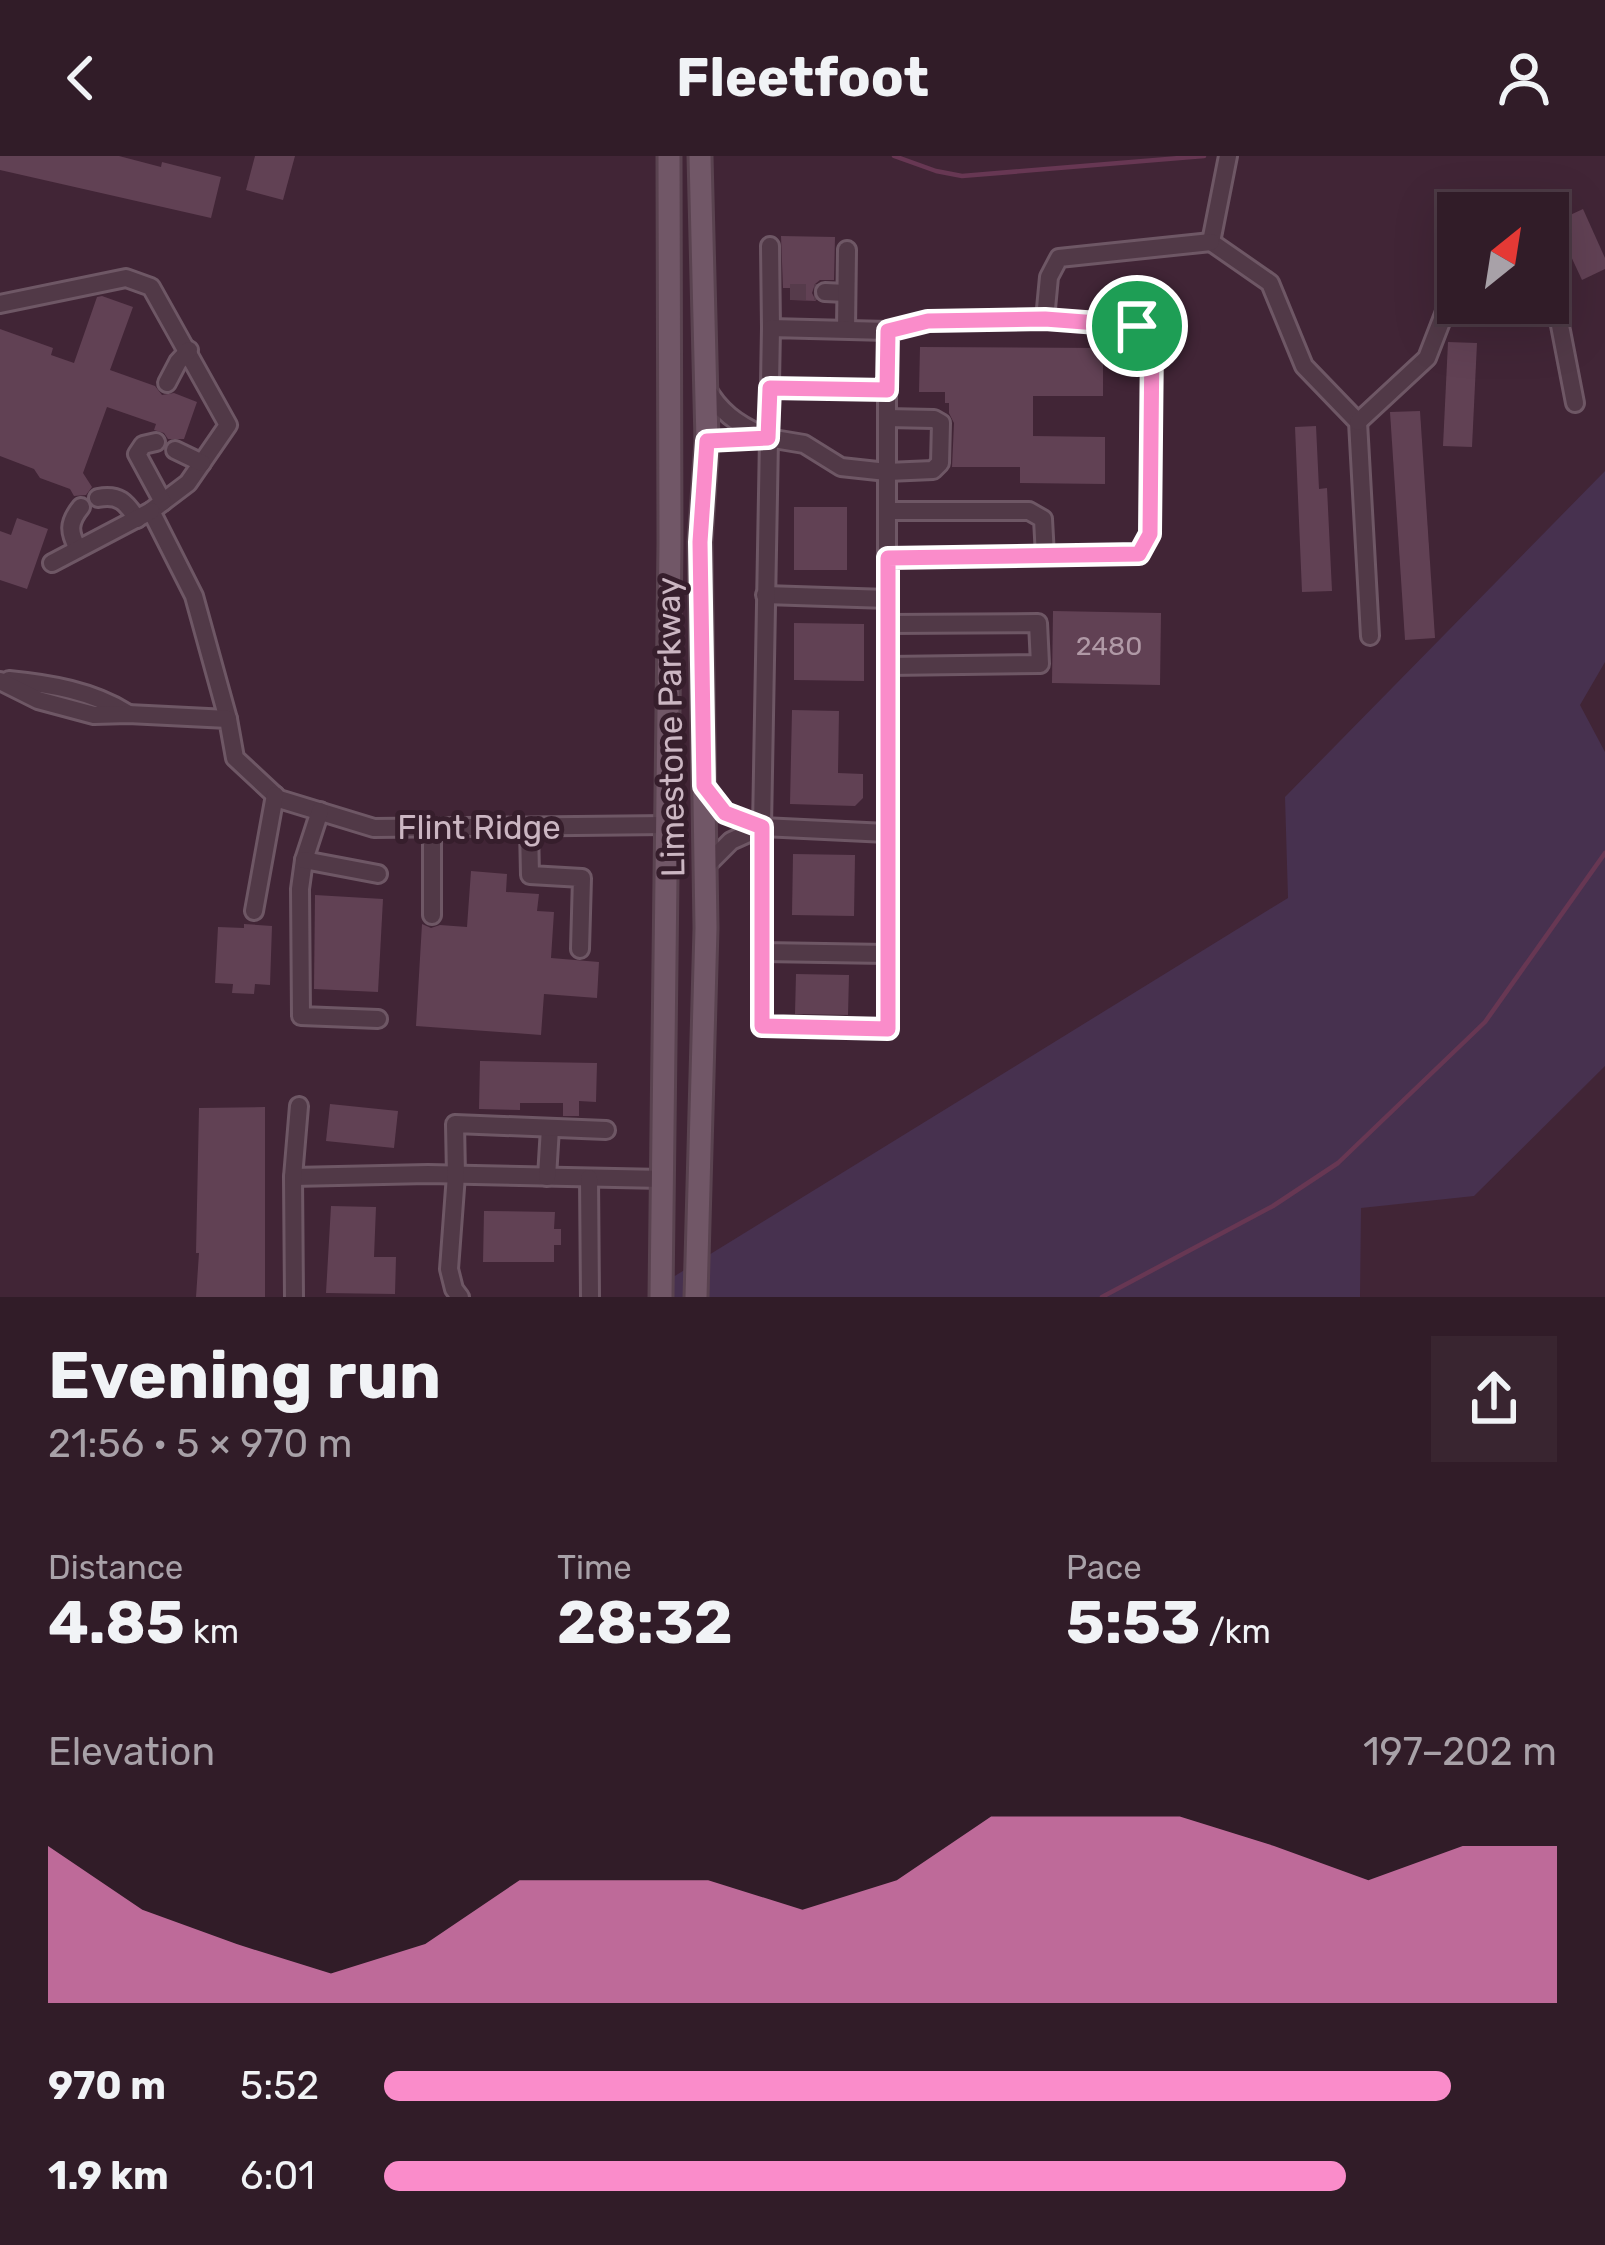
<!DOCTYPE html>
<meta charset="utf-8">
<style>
body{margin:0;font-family:Rubik,sans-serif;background:#392530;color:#f1f3f6;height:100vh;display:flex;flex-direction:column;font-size:45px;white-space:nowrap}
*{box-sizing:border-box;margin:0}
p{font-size:39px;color:#a8a1a8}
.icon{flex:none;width:66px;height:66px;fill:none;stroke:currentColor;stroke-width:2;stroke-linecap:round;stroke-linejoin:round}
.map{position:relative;height:1141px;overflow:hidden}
.drawer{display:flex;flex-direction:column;background:#311c28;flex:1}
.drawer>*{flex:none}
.needle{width:78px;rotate:30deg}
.tools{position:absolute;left:1437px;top:36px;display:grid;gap:24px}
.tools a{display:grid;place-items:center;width:132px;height:132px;border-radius:0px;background:#311c28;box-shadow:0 12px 48px #0002,0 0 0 3px #4c3a45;font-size:60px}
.pin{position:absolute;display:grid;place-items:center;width:102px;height:102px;color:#fff;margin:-51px;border:6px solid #fff;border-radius:50%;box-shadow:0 3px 12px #0007}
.round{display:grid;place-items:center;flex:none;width:126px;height:126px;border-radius:0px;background:#392530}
.overview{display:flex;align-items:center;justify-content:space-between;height:204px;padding:0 48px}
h1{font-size:66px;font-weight:700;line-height:90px}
.metrics{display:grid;grid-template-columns:repeat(3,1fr);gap:18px;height:204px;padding:12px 48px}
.metrics div{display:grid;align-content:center}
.metrics b{font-size:60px;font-weight:700}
.metrics small{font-size:33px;font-weight:400}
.metrics p{font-size:33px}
.chart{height:336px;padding:24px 48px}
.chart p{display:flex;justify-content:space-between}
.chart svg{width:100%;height:216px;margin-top:12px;fill:#fa8cca;opacity:.7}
ul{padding:0 48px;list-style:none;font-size:39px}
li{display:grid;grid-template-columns:192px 144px 1fr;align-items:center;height:90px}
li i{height:30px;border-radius:15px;background:#fa8cca}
header{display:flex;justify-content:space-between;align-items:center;height:156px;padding:0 48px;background:#311c28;font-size:54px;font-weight:700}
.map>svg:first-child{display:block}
</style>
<header><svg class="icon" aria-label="back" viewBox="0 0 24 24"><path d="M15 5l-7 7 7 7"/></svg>Fleetfoot<svg class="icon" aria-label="person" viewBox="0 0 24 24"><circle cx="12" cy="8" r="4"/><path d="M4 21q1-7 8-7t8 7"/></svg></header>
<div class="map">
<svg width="1605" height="1141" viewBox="0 0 1605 1141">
<rect width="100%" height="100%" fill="#412536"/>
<polygon fill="#47314f" points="1605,315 1605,506 1580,549 1605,596 1605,910 1474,1040 1361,1052 1360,1141 664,1141 665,1126 1288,742 1285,641"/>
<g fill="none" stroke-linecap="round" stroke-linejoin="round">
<g stroke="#673753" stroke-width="4.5">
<polyline points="894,0 936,15 962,20 1204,0"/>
<polyline points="1102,1141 1273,1050 1338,1007 1485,866 1605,697"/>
</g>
</g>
<g fill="#614154">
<polygon points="0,0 119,0 161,11 162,6 221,21 211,62 0,14"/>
<polygon points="255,0 295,0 283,44 246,34"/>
<polygon points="1583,53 1605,102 1605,113 1582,124 1555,66"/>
<polygon points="781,80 835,81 834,124 820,124 815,128 812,137 816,145 791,144 790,132 783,132"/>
<polygon points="102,140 133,151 110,214 155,230 162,239 174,237 197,246 184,283 168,283 164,277 154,274 156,268 107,251 83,317 92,331 86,339 74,340 70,333 40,322 34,313 0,300 0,173 53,192 51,199 74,207 97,141"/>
<polygon points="1448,186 1477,187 1472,291 1443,290"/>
<polygon points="920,191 1103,192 1103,240 1033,240 1033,280 1105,281 1105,328 1020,327 1020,311 952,311 954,267 949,257 949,247 945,247 945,236 919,236"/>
<polygon points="1420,255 1435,482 1405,484 1390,256"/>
<polygon points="1316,270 1319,333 1327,332 1332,435 1302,436 1295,271"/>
<rect x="794" y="351" width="53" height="63"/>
<polygon points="17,362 48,373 27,433 0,424 0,375 11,379"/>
<polygon points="1053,455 1161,457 1160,529 1052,527"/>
<polygon points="794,467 864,468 864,525 794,524"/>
<polygon points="792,554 839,555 838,617 863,618 863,642 855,650 790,648"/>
<polygon points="793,698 855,699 854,760 792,759"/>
<polygon points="471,715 507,718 506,736 539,738 537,755 554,756 551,802 599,806 597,842 544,838 541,879 416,870 422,768 431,772 440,769 467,771"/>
<polygon points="315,739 383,743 378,836 314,833"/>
<polygon points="244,768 272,770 270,829 255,828 254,838 232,837 233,828 215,827 218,771 244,772"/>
<polygon points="796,818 849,819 848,859 795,858"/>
<polygon points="480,905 597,907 596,946 579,945 579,960 563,960 563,947 520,947 520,954 479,953"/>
<polygon points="330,948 398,955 394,992 326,985"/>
<polygon points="265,951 265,1141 196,1141 199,1097 196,1097 199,952"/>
<polygon points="331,1050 376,1051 374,1101 396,1101 395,1138 326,1137"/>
<polygon points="484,1055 555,1056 554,1073 561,1073 561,1089 554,1089 554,1106 483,1106"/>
</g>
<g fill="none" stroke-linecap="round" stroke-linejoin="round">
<polyline stroke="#563b4b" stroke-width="16" stroke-dasharray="16 8" stroke-linecap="butt" points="790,136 825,136"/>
<g stroke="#6e5765" stroke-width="22">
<g id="minor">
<polyline points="1211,86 1270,127 1304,210 1358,266 1370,480"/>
<polyline points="1211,86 1228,0"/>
<polyline points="770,90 771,172"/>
<polyline points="825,136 846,137"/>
<polyline points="1548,145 1557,154 1575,247"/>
<polyline points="0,148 126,122 151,131 228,269 188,327 151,355 194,440 228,563"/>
<polyline points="1045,163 1049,121 1059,102 1211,86"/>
<polyline points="846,173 847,94"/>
<polyline points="167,227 178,206 189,194"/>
<path d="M 706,231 C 719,255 737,268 762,279"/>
<polyline points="770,232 887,234 888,175"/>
<polyline points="1358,266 1427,202 1458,122"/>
<polyline points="707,285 768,282 804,288 841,311 887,316 933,314 940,307 941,267 934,263 887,262"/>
<polyline points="156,286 143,289 137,298 163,346"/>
<polyline points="175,294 202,307"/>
<path d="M 98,342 C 119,338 126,346 137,363"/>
<polyline points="888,355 1029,355 1043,363 1045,400"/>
<path d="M 78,393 C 69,376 68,367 81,351"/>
<polyline points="52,407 151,355"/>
<polyline points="765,439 888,443"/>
<polyline points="888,468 1038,467 1040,508 888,510"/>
<path d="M 9,524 C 50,528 92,535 127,557"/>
<polyline points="0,525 38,544 94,559 128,558 228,563 235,602 279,643 374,672 667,669"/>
<polyline points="704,630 726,657 762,671 887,677 887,234"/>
<polyline points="320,655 304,704 300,733 301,860 378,863"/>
<polyline points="529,672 530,719 582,722 580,793"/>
<polyline points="887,677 887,798 762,796 762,671 771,172 888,175 927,165 1045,163 1137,169 1152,185 1150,378 1139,398 888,402"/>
<polyline points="304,704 378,718"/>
<polyline points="705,711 731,685 762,671"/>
<polyline points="254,755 275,639"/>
<polyline points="432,759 432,672"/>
<polyline points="762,796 762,870 888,873 887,798"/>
<polyline points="293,1021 428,1018 663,1023"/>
<polyline points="547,1021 550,972"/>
<polyline points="589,1022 590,1141"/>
<polyline points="294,1141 293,1021 299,950"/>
<polyline points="460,1141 454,1133 449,1113 456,1019 455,968 606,974"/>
</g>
</g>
<g stroke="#5a4350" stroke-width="27">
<g id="major">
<polyline points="661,1141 670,387 669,0"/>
<polyline points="696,1141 706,772 700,386 707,285 700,0"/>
</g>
</g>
<use href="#minor" stroke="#513947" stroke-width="16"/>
<use href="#major" stroke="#715767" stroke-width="21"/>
</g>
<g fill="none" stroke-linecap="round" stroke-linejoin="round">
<g stroke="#fff" stroke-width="24">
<polygon id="route" points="1045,163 1137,170 1152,184 1150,378 1139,398 888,402 888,873 762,870 762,671 725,657 704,630 700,386 707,285 768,282 770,232 887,234 888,175 928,165"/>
</g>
<use href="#route" stroke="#fa8cca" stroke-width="15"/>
</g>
<g text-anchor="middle" stroke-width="10" stroke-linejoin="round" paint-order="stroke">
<g font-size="27" fill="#b099a6">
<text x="1109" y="499">2480</text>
</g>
<g font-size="33" fill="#cbb6c2" stroke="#361e2c">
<text transform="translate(670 571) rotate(-91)" y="12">Limestone Parkway</text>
<text x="479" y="683">Flint Ridge</text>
</g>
</g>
</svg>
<div class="tools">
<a><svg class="needle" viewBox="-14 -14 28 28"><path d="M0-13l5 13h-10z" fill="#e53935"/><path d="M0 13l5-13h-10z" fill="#a8a1a8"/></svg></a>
</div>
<div class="pin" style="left:1137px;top:170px;background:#1e9e55"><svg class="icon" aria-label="arrive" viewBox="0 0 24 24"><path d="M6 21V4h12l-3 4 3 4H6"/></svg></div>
</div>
<section class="drawer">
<div class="overview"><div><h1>Evening run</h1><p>21:56 · 5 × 970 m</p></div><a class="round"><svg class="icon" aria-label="share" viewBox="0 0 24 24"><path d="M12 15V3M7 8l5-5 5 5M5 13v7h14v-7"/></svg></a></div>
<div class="metrics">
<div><p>Distance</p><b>4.85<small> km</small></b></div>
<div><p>Time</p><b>28:32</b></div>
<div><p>Pace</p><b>5:53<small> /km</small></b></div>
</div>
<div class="chart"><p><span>Elevation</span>197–202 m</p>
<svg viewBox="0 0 160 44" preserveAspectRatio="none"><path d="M0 44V12L10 25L20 32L30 38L40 32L50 19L60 19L70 19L80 25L90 19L100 6L110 6L120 6L130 12L140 19L150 12L160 12V44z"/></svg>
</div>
<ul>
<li><b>970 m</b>5:52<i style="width:91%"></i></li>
<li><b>1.9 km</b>6:01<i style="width:82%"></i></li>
</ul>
</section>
